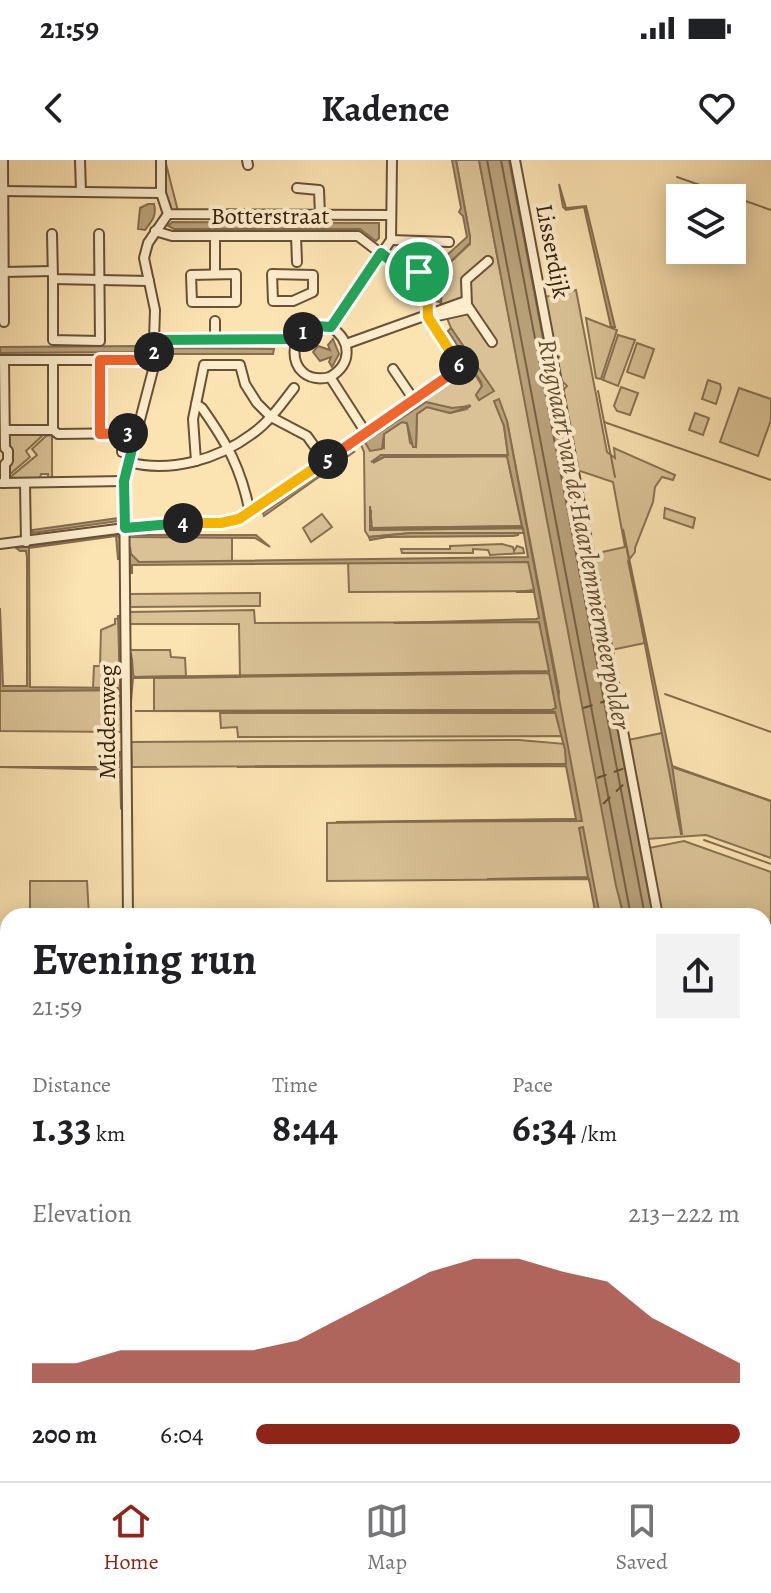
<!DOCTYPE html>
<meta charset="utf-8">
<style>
body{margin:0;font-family:Alegreya,serif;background:#f2f2f2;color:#202124;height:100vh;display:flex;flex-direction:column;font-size:30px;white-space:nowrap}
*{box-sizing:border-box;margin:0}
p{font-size:26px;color:#757577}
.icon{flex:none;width:44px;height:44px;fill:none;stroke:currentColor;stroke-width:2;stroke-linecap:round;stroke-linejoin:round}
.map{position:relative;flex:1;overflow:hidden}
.details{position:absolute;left:0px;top:748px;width:772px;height:574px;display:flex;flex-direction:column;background:#fff;border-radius:24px 24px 0 0;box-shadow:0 4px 20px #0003}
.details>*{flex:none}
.controls{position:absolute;left:666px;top:24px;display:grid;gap:16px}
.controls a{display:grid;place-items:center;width:80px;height:80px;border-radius:0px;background:#fff;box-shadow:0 4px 20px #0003;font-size:40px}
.pin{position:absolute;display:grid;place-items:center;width:68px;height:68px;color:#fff;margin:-34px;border:4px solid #fff;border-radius:50%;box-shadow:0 2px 8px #0007}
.km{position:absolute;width:40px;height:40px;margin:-20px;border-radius:50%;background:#222;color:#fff;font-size:22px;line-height:40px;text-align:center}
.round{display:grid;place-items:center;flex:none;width:84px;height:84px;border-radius:0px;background:#f2f2f2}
.overview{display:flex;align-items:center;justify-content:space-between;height:136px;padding:0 32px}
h1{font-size:44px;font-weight:700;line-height:60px}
.metrics{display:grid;grid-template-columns:repeat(3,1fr);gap:12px;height:136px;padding:8px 32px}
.metrics div{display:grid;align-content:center}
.metrics b{font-size:40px;font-weight:700}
.metrics small{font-size:22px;font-weight:400}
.metrics p{font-size:22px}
.chart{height:224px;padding:16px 32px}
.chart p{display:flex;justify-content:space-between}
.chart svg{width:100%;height:144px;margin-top:8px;fill:#8f2418;opacity:.7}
ul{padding:0 32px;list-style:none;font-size:26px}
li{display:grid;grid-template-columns:128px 96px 1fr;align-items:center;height:60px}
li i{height:20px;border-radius:10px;background:#8f2418}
.status{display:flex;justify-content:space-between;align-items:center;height:56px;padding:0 40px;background:#fff;direction:ltr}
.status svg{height:22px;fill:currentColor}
header{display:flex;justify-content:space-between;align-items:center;height:104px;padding:0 32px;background:#fff;font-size:36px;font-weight:700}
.dock{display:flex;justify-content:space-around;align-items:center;height:112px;border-top:2px solid #e0e0e0;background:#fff;font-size:22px;color:#757577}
.dock a{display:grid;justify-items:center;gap:4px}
.dock .active{color:#8f2418}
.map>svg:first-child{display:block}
</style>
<div class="status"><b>21:59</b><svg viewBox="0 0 49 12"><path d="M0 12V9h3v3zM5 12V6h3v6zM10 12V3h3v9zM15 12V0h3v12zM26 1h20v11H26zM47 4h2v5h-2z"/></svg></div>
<header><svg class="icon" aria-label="back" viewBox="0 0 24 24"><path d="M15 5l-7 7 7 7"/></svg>Kadence<svg class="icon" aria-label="heart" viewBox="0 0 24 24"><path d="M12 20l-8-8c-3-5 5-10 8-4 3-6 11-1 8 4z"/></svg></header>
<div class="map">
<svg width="771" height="1321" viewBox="0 0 771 1321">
<rect width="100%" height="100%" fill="#fce3b2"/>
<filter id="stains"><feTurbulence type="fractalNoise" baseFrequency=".0025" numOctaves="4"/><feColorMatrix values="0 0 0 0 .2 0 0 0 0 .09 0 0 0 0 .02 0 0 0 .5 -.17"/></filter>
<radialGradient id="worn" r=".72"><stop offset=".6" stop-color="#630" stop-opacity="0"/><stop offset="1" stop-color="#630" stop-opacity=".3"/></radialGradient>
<g fill="#dac296" stroke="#887152" stroke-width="2" fill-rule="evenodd">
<polygon points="165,0 178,51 169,49 164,34"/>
<path d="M 456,0 L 479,0 L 623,756 L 597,756 L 589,719 L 327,721 L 327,663 L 579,659 L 569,604 L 132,607 L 131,582 L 519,580 L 565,584 L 564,576 L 238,577 L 237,567 L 221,568 L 220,553 L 557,553 L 559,532 L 507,261 L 494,241 L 504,266 L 508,295 L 381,295 L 373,303 L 384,297 L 507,296 L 522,366 L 371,368 L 371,350 L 371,370 L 523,368 L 524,373 L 411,373 L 369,377 L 365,371 L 364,292 L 359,280 L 469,204 L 482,226 L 476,235 L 479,240 L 493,231 L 451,168 L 441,143 L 442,110 L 470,84 L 470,77 ZM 425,242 C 440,246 456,252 470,245 L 467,249 L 450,253 L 427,247 L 417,254 L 416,287 L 410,283 L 407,263 L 402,262 L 384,274 L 384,288 L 366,282 Z"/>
<polygon points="576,130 607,292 615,298 614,288 675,315 673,320 662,317 655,327 653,342 635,388 635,392 628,401 645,483 611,490 593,394 625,387 613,322 577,310 562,231 567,226 560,219 545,137"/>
<polygon points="586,158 617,170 601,219 596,218"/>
<polygon points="618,175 635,180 618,226 603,220"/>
<polygon points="637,183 654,189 644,218 627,212"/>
<polygon points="708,220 720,224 721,228 716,244 702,239"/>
<polygon points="621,227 638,233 630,255 617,251 614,246"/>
<polygon points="739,228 771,239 771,260 758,296 720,282"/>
<polygon points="695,253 709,258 703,275 689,270"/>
<polygon points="7,271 44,274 26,291 30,297 9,315"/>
<polygon points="52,275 52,318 48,318 48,314 41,314 40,318 11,321 8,319 37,295 32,289 46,276"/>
<polygon points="665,348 695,358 693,368 664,358"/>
<polygon points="322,354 332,367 311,382 303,368"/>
<polygon points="232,376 232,403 129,404 129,377"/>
<polygon points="502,384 513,387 514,391 517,386 523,388 524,393 490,395 488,390 473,389 473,393 402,393 401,389 450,389 450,386"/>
<polygon points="348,402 529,402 535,431 349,432"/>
<polygon points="260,433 260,446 130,447 130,434"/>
<polygon points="254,450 255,463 540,462 550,511 547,513 551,515 556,548 552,550 154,551 154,518 240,517 239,464 130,464 130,452"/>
<polygon points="119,458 120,528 93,528 94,506 100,506 101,470 115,464 115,459"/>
<polygon points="131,490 170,490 171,497 185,498 186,516 135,517 133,516 132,498 131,517 128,517 129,491"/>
<polygon points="120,530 121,572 0,571 0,531"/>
<polygon points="662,573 669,606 771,641 771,698 706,675 647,679 628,580"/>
<polygon points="684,681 771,712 771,775 764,773 764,756 660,756 649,688"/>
<polygon points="30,721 87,721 89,756 30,756"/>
<rect x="0" y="776" width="8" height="126"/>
<polygon points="764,776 771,778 771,841 764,845"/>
<polygon points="771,848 771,1321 529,1321 528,1314 764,1314 764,853"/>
<polygon points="7,938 7,990 3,989 2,995 0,939"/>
<polygon points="0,1002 8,1007 8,1314 95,1314 95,1321 0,1321"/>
<polygon points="339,1314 523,1314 524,1321 338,1321"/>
</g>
<g fill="#b9a17a" stroke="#856d4e" stroke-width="2">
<polygon points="452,0 456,0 470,77 470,83 442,110 441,143 434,140 435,106 467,77 463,56 459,52 461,48"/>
<polygon points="479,0 509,0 653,756 624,756 616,726"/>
<polygon points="559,24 566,48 586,46 615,167 611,167 584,47 566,50 563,47"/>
<path d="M 148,44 L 154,44 C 157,56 152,61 145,70 L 138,69 L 140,48 Z"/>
<polygon points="172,62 379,63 379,78 376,81 360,69 174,69 168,66"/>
<polygon points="451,168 494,231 479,240 476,235 482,226 481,222 448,171"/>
<polygon points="333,179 339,194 332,207 329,202 331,197 320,201 313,192 318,186 330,190 328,185"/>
<polygon points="140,186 144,190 141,192 0,193 0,187"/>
<polygon points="168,188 274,189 273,194 167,194"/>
<polygon points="499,239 507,261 582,661 336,662 576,659 566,606 237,607 566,604 565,590 555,552 135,551 552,550 556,548 549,513 133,518 131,542 131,493 133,515 135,517 549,511 539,462 394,463 536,459 539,458 534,432 516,432 534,430 528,402 136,405 132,405 132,413 130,413 130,387 131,394 139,402 528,397 523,368 370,370 370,346 372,368 522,366 507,296 384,297 371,302 381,295 508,295 504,266 494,241"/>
<polygon points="426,242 452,248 471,246 450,253 427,247 417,254 416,287 413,287 407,263 402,262 384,274 382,289 370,291 365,282"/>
<polygon points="352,291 354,292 264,356 263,353"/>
<polygon points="119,358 119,361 33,373 32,370"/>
<polygon points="623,369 672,605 682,674 681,674"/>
<polygon points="411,373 519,373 518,375 513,376 387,377 370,380 369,377"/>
<polygon points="117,375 121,380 122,398 118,399 116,376 29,388 30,527 120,528 118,456 121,456 123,543 120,543 119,530 0,531 0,448 3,526 27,526 27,397 26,391 20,391 16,388"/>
<polygon points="130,375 256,375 270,387 255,378 129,377"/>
<polygon points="120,592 123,592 124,647 121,648 120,610 0,607 119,607"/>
<polygon points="583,667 600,756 596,756 589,719 487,719 588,717 579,668"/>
</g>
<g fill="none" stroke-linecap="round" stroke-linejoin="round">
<g stroke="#786044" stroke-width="2">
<polyline points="487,0 631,756"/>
<polyline points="501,0 645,756"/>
</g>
<g stroke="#856d4e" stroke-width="2">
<polyline points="677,17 771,50"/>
<polyline points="598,231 615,317"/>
<polyline points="604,262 771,320"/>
<polyline points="665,534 771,572"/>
<polyline points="672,606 771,641"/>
<polyline points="704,680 771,704"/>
<polyline points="764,804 771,801"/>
<polyline points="764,1127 771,1130"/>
<polyline points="764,1266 771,1268"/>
<polyline points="427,1321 430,1314"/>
<polyline points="487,1321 487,1314"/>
</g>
<g stroke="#644d33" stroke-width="2" stroke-dasharray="10 8" stroke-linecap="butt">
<polyline points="583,548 613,539"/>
<polyline points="597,618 625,608"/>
<polyline points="603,644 628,620"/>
</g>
<g stroke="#685136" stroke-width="12">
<g id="minor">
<polyline points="3,0 4,162"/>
<polyline points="80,0 81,32"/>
<polyline points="161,0 161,33 168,54 391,55"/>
<polyline points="247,0 248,5"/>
<polyline points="515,0 658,756"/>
<polyline points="297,28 319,30 320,55"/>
<polyline points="3,31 161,33"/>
<polyline points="155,71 172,76 358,76 405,112 427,112 428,157 461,207 366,273"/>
<polyline points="52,74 53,119 149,121"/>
<polyline points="215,76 215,114"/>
<polyline points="296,76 297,102"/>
<polyline points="391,80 449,82"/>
<polyline points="488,101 466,120 467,145 492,182"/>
<polyline points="4,112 52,111"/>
<polygon points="236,114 236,142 192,142 191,115"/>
<polygon points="272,114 313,115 313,132 293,141 273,141"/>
<polyline points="53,119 53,180 100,181 99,74"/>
<polyline points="433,157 469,149"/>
<polyline points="155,180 297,179"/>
<polyline points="215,180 215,161"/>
<polyline points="346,184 466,141"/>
<polyline points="0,200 154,200"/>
<polyline points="4,200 5,288 8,291 8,301 5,304 5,323"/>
<polyline points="53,200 53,270"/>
<polyline points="100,200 100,274"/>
<polyline points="393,209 414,240"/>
<path d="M 330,217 C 282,229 283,155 331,167"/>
<path d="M 196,244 L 202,248 C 228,285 241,308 250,353"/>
<polyline points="5,270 53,270 58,274 136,273"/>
<polyline points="122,273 122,292"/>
<polyline points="196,301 193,259 204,205 240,205 245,224 257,243 271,257 307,276 325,301"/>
<path d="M 128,302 C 170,313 217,300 252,274 C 269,262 281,245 294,228"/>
<polyline points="2,323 124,321"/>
<polyline points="25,324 26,382"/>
<path d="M 0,384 L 125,368 L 221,363 L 239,359 L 366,273 L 330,217 C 352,204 352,181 331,167 L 391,80 L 392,0"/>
<polyline points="128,756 124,321 153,210 155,150 144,98 148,83 168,54"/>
<polyline points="0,998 8,1002"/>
<polyline points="298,1321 299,1314"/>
</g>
</g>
<use href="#minor" stroke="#fdedcd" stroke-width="8"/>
</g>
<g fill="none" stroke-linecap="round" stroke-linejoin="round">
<g stroke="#fff" stroke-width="16">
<polyline id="split-1" points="303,172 316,166 331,167 381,93 405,112 419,112"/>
</g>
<g stroke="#fff" stroke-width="16">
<polyline id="split-2" points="154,192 155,180 297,179 303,172"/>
</g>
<g stroke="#fff" stroke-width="16">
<polyline id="split-3" points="128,273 100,274 100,200 154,200 154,192"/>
</g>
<g stroke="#fff" stroke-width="16">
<polyline id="split-4" points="128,273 136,273 124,321 125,368 183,363"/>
</g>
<g stroke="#fff" stroke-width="16">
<polyline id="split-5" points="183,363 221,363 239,359 328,299"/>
</g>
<g stroke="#fff" stroke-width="16">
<polyline id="split-6" points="328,299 461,207 459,205"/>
</g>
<g stroke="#fff" stroke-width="16">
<polyline id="split-7" points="419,112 427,112 428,157 459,205"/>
</g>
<use href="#split-1" stroke="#22a559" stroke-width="10"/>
<use href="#split-2" stroke="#22a559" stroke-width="10"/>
<use href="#split-3" stroke="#f0652b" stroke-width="10"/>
<use href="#split-4" stroke="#22a559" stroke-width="10"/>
<use href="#split-5" stroke="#f5b400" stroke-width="10"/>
<use href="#split-6" stroke="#f0652b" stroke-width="10"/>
<use href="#split-7" stroke="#f5b400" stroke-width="10"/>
</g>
<g text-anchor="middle" stroke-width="8" stroke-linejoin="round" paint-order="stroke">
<g font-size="24" fill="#36200d" stroke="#fdedcd">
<text x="270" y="64">Botterstraat</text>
<text transform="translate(553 91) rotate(79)" y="8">Lisserdijk</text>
<text transform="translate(107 562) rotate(-90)" y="8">Middenweg</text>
</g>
<g font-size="26" font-style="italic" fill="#644d33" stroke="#fdedcd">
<text transform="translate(585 374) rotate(79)" y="9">Ringvaart van de Haarlemmermeerpolder</text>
</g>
</g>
<rect width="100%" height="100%" filter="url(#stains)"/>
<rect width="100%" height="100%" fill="url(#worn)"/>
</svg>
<div class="controls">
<a><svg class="icon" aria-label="layers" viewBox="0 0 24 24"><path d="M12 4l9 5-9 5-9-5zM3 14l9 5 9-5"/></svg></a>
</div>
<div class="pin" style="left:419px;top:112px;background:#1e9e55"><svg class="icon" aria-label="arrive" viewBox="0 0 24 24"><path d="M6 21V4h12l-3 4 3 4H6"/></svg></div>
<b class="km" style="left:303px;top:172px">1</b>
<b class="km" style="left:154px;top:192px">2</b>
<b class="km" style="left:128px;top:273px">3</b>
<b class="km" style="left:183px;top:363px">4</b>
<b class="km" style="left:328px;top:299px">5</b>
<b class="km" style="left:459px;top:205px">6</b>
<section class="details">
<div class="overview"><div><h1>Evening run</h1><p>21:59</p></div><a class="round"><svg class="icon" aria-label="share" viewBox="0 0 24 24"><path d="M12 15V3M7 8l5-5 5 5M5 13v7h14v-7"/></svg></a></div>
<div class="metrics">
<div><p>Distance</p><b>1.33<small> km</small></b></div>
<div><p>Time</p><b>8:44</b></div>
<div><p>Pace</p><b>6:34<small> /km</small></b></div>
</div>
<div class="chart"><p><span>Elevation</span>213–222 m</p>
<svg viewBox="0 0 160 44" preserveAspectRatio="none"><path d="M0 44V38L10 38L20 34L30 34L40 34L50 34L60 31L70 24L80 17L90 10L100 6L110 6L120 10L130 13L140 24L150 31L160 38V44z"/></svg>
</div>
<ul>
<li><b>200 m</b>6:04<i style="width:100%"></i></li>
</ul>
</section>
</div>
<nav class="dock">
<a class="active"><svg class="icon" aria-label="home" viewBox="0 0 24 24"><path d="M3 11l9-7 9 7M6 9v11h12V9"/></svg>Home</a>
<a><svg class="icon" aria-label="map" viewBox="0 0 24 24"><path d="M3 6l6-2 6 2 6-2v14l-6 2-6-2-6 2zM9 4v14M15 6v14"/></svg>Map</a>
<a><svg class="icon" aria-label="saved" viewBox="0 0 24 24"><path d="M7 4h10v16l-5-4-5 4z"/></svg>Saved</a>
</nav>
